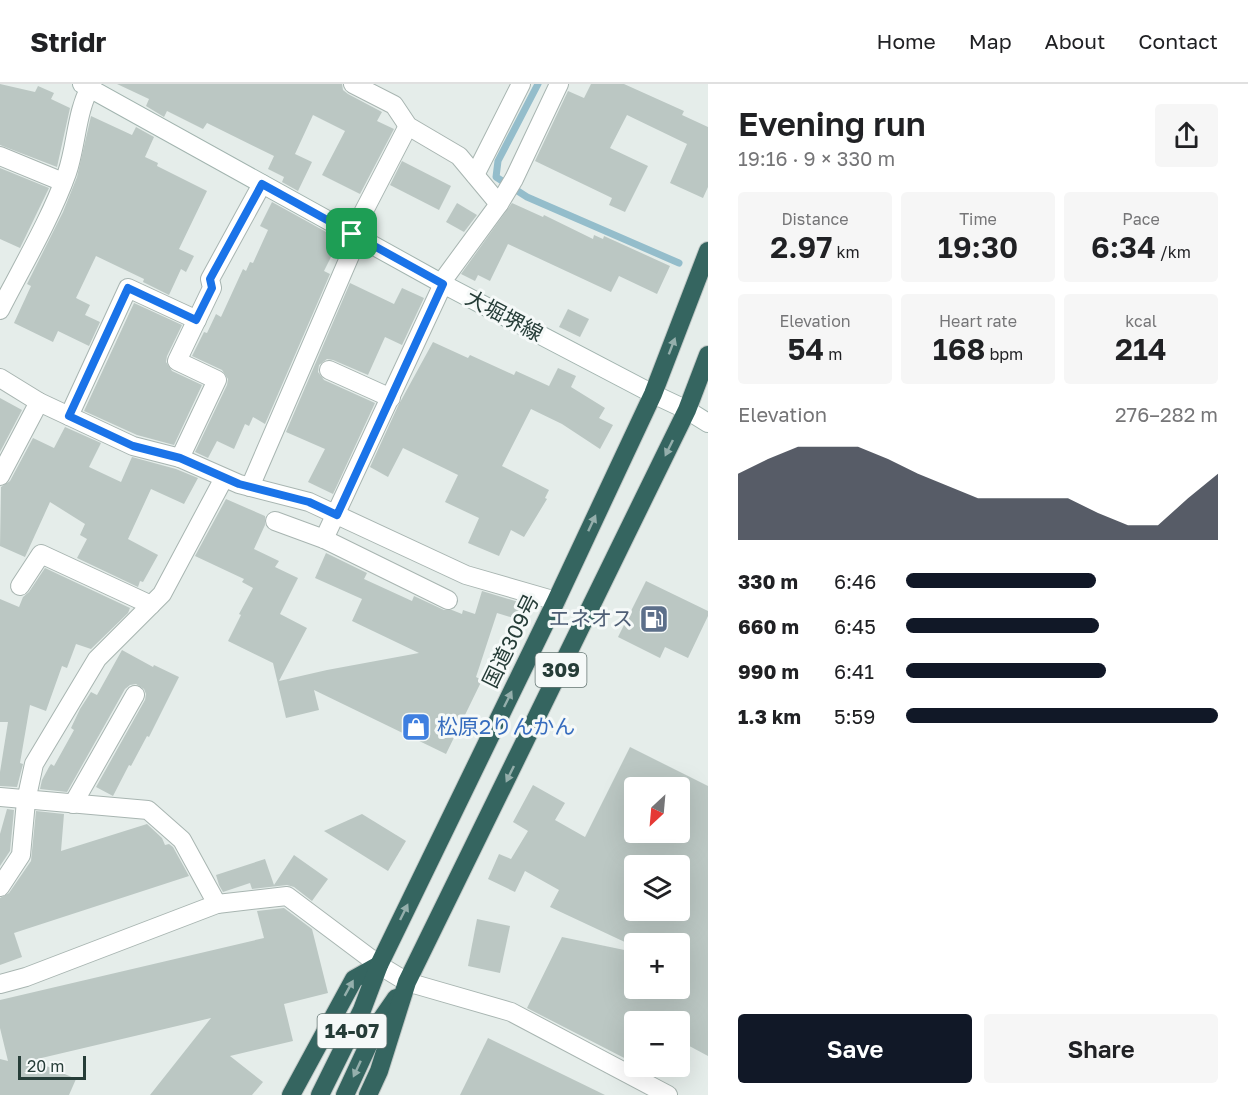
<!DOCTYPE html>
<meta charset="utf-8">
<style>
body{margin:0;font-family:"Golos Text","Noto Sans JP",sans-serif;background:#f6f6f6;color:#202124;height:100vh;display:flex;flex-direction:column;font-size:22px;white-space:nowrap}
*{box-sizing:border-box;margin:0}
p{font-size:20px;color:#757577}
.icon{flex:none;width:33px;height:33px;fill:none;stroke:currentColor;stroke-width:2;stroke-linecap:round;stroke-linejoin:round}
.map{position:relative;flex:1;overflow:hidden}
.details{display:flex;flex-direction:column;background:#fff;width:540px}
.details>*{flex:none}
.needle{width:39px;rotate:206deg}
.controls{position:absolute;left:624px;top:693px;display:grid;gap:12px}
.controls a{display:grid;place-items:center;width:66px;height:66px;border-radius:6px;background:#fff;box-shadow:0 6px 24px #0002;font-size:30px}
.scale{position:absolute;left:18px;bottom:15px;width:68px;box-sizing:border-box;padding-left:6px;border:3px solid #263d38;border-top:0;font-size:16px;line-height:21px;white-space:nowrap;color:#263d38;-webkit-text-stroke:4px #f5f9f8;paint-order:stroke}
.pin{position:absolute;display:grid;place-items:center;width:51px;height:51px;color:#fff;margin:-26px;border-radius:12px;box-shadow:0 3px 9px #0006}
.round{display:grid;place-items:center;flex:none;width:63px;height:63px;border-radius:6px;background:#f6f6f6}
.summary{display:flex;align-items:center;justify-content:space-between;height:102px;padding:0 30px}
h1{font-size:33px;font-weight:600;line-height:45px}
.figures{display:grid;grid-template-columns:repeat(3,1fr);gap:9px;height:102px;padding:6px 30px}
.figures div{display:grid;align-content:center;border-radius:6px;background:#f6f6f6;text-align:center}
.figures b{font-size:30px;font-weight:600}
.figures small{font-size:16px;font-weight:400}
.figures p{font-size:16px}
.chart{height:168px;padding:12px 30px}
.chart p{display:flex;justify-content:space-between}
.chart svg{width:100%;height:108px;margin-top:6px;fill:#111827;opacity:.7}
.button{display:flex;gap:12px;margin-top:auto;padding:12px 30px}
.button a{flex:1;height:69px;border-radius:6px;background:#111827;color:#fff;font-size:24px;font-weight:600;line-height:69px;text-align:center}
.button a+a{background:#f6f6f6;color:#202124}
ul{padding:0 30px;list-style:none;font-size:20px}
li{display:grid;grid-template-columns:96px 72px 1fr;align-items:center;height:45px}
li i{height:15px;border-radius:8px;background:#111827}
header{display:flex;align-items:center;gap:36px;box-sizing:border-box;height:84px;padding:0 30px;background:#fff;border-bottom:2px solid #e0e0e0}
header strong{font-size:28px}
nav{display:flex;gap:33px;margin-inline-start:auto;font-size:21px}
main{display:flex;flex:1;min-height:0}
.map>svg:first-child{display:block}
</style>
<header>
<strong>Stridr</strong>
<nav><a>Home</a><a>Map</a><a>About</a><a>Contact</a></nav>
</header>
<main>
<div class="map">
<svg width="708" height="1011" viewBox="0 0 708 1011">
<rect width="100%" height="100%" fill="#e5edea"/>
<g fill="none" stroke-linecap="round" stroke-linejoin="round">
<polyline stroke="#94bdcb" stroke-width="7" points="538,0 498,77 496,93 527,113 679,179"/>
</g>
<g fill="#bbc7c3" fill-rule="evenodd">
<polygon points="0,0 35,8 38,2 54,9 51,15 70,24 57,83 0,61"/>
<polygon points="117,0 342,0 343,6 348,10 382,28 377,37 394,45 360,110 322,91 345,47 313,31 295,70 312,78 298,107 282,98 284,93 268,85 274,72 207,39 203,45 167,27 164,33 146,22 149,15"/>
<polygon points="591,0 624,0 684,27 682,31 708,43 708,103 703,114 670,99 687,60 627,31 610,64 648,82 625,128 609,121 612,114 535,77 568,7 584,14"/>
<polygon points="91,32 132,51 136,43 154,53 145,73 158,79 157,82 207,107 179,165 194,172 186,188 181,185 169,211 143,198 144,195 96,172 76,214 90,221 85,231 100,238 89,262 58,247 53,258 14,239 31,202 27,200 63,128 77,93"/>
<polygon points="402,77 451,102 439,126 390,101"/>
<polygon points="0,84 49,104 20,164 0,155"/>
<polygon points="272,118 328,149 327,153 338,159 324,187 330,190 265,340 253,333 249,342 245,340 234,365 217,357 208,374 195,368 227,301 228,295 222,286 192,272 204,248 207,249 216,230 221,233 243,185 246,187 250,178 253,179 268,146 260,142"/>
<polygon points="457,119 477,131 464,148 446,138"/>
<polygon points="512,119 543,133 544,131 593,155 594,151 603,155 604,152 670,182 657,210 619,192 611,208 508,160 490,197 478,191 475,197 461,190"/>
<polygon points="350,199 394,220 402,204 424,214 402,261 385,253 368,291 333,276 327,275 319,281 318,288 324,296 375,319 333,410 308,398 325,365 286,348"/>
<polygon points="134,219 182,241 167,272 166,278 172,287 202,301 174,361 137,351 84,327"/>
<polygon points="568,225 589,235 580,253 559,243"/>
<polygon points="433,258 468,274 470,271 514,291 516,287 549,302 558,284 576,292 571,303 605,324 599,334 613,341 600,365 562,340 531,325 502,382 549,406 545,414 547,415 524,453 511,446 499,472 468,459 479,434 445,418 458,391 403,364 388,393 370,383 398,322"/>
<polygon points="0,314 22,326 0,368"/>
<polygon points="65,343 101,359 89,383 121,398 132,373 176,385 198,394 184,420 151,405 128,455 158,471 143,498 140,497 138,503 77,474 87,455 80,451 85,440 50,418 25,473 0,462 1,403 10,397 33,354 54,364"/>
<polygon points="226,415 265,432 265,441 254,465 279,477 275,483 298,494 280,530 307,544 279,597 327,586 419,569 352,537 362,515 315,494 326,469 367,489 364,495 412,517 414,512 444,526 452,526 462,530 463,526 475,530 482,507 525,520 520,536 497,529 476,593 482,596 446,670 314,606 319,626 286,634 273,579 228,557 241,531 239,530 253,504 242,498 244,495 195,472"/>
<polygon points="45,484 130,524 128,529 91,565 76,560 67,584 62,582 46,627 30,621 20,679 23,680 17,703 0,702 0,688 8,638 0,638 0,515 19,523 23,513 29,508"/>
<polygon points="646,497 708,527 708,532 688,574 665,563 660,574 618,553"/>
<polygon points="122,566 153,583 154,581 179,593 149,653 147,652 131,682 129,681 113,712 96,703 145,616 146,610 144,605 136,600 130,601 125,605 67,708 40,705 42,696 49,683 51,680 54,682 74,646 71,644 80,625 91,608 97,611"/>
<path d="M 630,663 L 708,702 L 708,972 L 680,957 L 680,938 L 634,938 L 634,979 L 527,924 L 562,853 L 634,868 L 634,904 L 680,904 L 680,860 L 629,860 L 550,823 L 559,806 L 525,787 L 515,808 L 488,795 L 499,770 L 511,775 L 528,747 L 513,738 L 533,701 L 565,719 L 555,736 L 585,753 ZM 634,704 L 680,704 L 680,748 L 634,748 ZM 634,782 L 680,782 L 680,826 L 634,826 Z"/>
<polygon points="7,725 14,726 10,767 0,782 0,750"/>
<polygon points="36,727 64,730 61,767 147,740 162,754 165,761 169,760 173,763 189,792 14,849 22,873 0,881 0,814 9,809 31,777"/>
<polygon points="362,730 406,757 388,787 324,747"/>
<polygon points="294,771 328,795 312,817 294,803 287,801 252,805 250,799 223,808 219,801 216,791 265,775 274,801"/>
<polygon points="284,824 312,845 328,909 284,920 293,957 230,972 263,998 252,1011 150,1011 211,934 33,976 76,995 69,1011 0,1011 0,975 8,977 0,944 0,916 264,854 257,827"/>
<polygon points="477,835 510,842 500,889 468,882"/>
<polygon points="488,954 605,1011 460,1011"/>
</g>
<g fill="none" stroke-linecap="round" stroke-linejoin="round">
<g stroke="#a8b5b1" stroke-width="20">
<g id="street">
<polyline points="353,0 394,21 408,42 459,72 499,120"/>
<polyline points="0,72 63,98"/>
<polyline points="475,91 521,0"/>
<polyline points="352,150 408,42"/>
<polyline points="441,199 499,120 514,95 559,0"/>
<path d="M 0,226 C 23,181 50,136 67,89 C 77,60 76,26 92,0"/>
<polyline points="329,286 391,314"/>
<polyline points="0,294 39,318 133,362 180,374 239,400 309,418 466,491 556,517"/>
<polyline points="69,332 128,204 197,236"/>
<polyline points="180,374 217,296 177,277 212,204 210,195 262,100"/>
<polyline points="0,392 39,318"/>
<polyline points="250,403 358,153"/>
<polyline points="275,437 324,455 448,516"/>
<polyline points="324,455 443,200"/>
<polyline points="20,502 41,470 151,521"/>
<polyline points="0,713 148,726 182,756 217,820"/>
<polyline points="73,720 135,611"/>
<polyline points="0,803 21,771 26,717 34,680 97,575 162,510 224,394"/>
<polyline points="0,900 26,893 217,820 287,812 379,881 407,898 511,928 668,1011"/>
</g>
</g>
<g stroke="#a2b4af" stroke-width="20">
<polyline id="secondary" points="82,0 441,199 653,310 687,326 708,339"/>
</g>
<g stroke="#c2c9c7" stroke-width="20">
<g id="highway">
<polyline points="291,1011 354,895 379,881"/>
<polyline points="320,1011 362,926 379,881 556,517 653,310 708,167"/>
<polyline points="345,1011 378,940 396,914"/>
<polyline points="368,1011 379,987 407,898 687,326 708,271"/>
</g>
</g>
<use href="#street" stroke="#fff" stroke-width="18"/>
<use href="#secondary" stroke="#fff" stroke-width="18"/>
<use href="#highway" stroke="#356560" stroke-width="18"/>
</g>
<defs><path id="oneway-solid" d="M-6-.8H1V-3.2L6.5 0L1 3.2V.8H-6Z" transform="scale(1.5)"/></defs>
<g fill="#95afac">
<use href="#oneway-solid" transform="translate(672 262) rotate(-69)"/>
<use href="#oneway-solid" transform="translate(669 364) rotate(116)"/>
<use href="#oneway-solid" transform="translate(592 439) rotate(-65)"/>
<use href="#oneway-solid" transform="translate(508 615) rotate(-64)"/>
<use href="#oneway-solid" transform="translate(510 690) rotate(116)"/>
<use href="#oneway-solid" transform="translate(404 828) rotate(-64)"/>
<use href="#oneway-solid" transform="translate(349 904) rotate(-61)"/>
<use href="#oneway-solid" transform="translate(357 985) rotate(115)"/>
</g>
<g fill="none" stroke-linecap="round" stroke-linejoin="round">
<g stroke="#fff" stroke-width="12">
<polygon id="route" points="262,100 443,200 337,431 309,418 239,400 180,374 133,362 69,332 128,204 196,236 212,204 210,195"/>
</g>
<use href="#route" stroke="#1a73e8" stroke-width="8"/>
</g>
<defs>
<g id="fuel-square" transform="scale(1.5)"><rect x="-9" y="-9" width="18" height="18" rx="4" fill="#5c6f8a" stroke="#f5f9f8"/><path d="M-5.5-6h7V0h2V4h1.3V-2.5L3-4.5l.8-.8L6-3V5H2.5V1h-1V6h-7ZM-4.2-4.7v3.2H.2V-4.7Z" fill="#fff"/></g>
<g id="shop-square" transform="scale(1.5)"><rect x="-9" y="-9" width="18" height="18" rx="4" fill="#3f7fe0" stroke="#f5f9f8"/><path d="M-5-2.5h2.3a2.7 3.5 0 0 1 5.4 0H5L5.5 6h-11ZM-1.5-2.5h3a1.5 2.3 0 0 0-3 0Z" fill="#fff"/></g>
</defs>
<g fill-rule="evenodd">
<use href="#fuel-square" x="654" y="535"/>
<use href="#shop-square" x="416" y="643"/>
</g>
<g text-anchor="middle" stroke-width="6" stroke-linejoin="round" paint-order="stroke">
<g fill="#f5f9f8" stroke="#647572" stroke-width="1.5">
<rect x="535.5" y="569" width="51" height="34" rx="4.5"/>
<rect x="317.5" y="930" width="69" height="34" rx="4.5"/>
</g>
<g font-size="20" font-weight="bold" fill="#263d38">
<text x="561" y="593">309</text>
<text x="352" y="954">14-07</text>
</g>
<g font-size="21" fill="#263d38" stroke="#f5f9f8">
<text transform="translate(504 232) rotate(28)" y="7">大堀堺線</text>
<text transform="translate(511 557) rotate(-64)" y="7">国道309号</text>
</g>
<g font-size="21" fill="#4e5e75" stroke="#f5f9f8" text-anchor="end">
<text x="633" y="542">エネオス</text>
</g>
<g font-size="21" fill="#366cbe" stroke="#f5f9f8" text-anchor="start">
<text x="437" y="650">松原2りんかん</text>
</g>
</g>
</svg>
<div class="controls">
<a><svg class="needle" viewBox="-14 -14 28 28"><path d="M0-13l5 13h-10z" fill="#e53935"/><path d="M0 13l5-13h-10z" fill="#757577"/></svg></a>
<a><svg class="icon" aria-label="layers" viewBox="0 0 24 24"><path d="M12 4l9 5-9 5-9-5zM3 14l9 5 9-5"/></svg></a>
<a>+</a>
<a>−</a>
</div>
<div class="scale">20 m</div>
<div class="pin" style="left:352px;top:150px;background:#1e9e55"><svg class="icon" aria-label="arrive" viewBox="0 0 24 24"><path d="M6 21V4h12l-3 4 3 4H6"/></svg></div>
</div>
<section class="details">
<div class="summary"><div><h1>Evening run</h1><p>19:16 · 9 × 330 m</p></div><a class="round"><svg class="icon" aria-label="share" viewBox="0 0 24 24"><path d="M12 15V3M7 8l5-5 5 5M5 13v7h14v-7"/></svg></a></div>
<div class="figures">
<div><p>Distance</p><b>2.97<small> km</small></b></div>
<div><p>Time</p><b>19:30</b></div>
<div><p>Pace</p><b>6:34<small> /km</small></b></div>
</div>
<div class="figures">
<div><p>Elevation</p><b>54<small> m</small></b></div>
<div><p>Heart rate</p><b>168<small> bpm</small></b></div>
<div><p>kcal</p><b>214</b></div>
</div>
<div class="chart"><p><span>Elevation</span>276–282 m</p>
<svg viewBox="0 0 160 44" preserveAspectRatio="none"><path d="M0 44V17L10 11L20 6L30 6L40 6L50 11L60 17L70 22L80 27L90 27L100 27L110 27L120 33L130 38L140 38L150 27L160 17V44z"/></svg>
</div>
<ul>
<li><b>330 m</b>6:46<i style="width:61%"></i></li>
<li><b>660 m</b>6:45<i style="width:62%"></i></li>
<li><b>990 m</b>6:41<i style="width:64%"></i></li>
<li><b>1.3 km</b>5:59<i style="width:100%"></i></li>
</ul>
<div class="button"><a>Save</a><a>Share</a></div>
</section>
</main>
